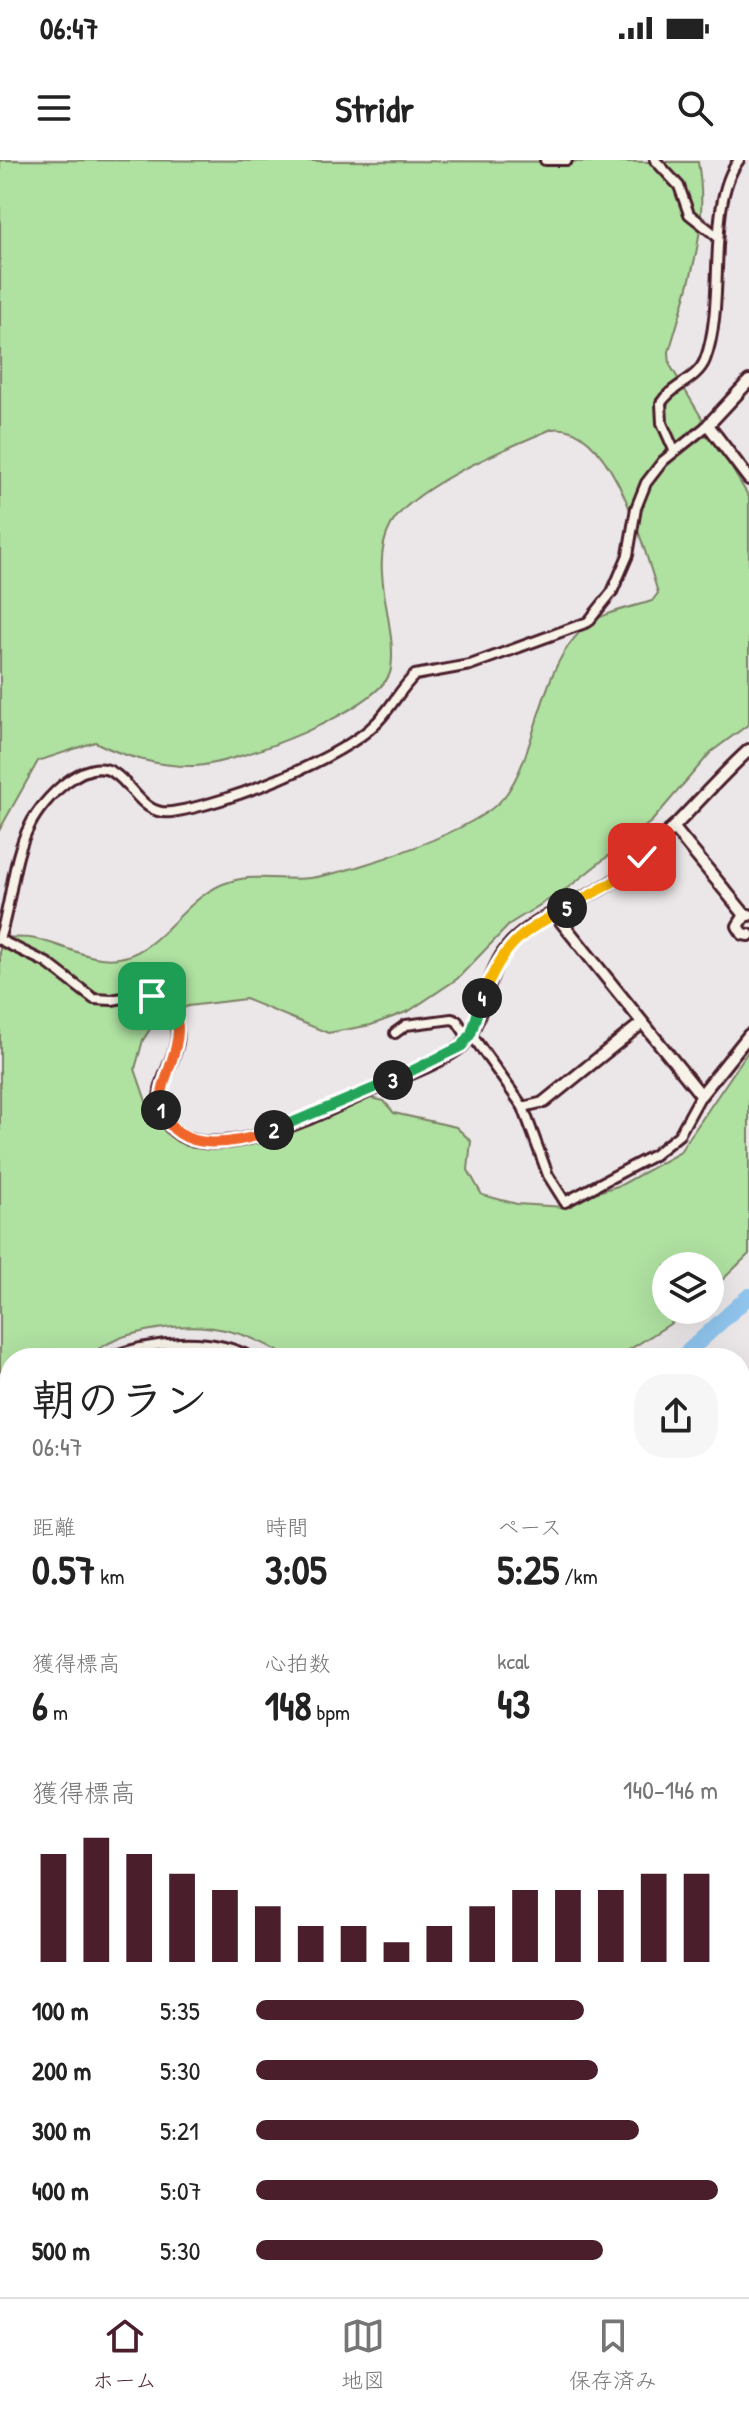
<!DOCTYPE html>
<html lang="ja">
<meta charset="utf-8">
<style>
body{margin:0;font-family:"Patrick Hand","Klee One",sans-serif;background:#f6f6f6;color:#222;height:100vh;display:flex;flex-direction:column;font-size:30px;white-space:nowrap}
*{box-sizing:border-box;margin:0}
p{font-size:26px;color:#767676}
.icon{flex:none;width:44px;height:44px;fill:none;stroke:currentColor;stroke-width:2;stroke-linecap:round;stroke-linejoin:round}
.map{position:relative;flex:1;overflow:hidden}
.panel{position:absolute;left:0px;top:1188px;width:750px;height:950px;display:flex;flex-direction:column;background:#fff;border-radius:32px 32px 0 0;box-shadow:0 8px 32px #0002}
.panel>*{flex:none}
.buttons{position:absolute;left:652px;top:1092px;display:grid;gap:16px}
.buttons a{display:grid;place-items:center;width:72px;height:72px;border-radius:50%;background:#fff;box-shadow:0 8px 32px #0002;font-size:40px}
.pin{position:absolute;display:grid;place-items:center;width:68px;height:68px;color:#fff;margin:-34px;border-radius:16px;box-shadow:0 4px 12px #0006}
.km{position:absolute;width:40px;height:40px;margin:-20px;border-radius:50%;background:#222;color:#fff;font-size:22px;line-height:40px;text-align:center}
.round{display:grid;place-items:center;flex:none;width:84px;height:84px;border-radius:32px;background:#f6f6f6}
.head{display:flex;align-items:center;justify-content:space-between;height:136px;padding:0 32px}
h1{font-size:44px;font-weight:700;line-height:60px}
.stats{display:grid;grid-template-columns:repeat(3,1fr);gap:12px;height:136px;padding:8px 32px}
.stats div{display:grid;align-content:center}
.stats b{font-size:40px;font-weight:700}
.stats small{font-size:22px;font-weight:400}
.stats p{font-size:22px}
.chart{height:224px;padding:16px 32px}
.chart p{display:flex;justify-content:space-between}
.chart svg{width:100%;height:144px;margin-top:8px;stroke:#4a1f2b;stroke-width:6}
ul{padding:0 32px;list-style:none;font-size:26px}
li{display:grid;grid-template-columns:128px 96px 1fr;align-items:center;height:60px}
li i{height:20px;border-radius:10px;background:#4a1f2b}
.status{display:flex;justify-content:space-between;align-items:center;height:56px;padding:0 40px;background:#fff;direction:ltr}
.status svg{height:22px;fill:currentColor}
header{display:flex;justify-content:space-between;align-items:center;height:104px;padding:0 32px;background:#fff;font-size:36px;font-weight:700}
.tabs{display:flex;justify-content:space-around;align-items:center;height:112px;border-top:2px solid #e0e0e0;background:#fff;font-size:22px;color:#767676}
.tabs a{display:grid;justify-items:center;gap:4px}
.tabs .current{color:#4a1f2b}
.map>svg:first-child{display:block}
</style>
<div class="status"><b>06:47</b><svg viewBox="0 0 49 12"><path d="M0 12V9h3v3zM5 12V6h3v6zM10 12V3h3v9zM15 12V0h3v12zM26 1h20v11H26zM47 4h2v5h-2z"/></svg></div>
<header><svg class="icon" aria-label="menu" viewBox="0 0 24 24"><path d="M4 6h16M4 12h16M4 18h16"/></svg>Stridr<svg class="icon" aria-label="search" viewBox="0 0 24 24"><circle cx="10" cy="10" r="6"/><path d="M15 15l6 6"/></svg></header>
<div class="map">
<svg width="749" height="2137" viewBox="0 0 749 2137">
<rect width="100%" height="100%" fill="#ebe7e8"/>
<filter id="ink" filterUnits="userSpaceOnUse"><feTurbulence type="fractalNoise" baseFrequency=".0125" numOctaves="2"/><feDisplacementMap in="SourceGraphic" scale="16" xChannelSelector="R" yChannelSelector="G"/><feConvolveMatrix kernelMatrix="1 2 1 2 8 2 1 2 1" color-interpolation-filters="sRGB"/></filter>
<g filter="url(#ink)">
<g fill="#afe1a1" stroke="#7c8066" stroke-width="2">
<path d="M 0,0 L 698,2 C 710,71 688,126 669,192 L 670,205 L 749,337 L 749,564 L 711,592 L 652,661 L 569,727 L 511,763 L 457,819 L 409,851 L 371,865 L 328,873 L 245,839 L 188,846 L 156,860 L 143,880 L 135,909 L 150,953 L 192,988 L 246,979 L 354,934 L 384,941 L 394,953 L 456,967 L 471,981 L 468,1010 L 482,1035 L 517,1044 L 565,1047 L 587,1035 L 621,1025 L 679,993 L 749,890 L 749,1094 L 710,1132 L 710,1106 L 666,1106 L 666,1150 L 692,1150 L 616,1198 L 289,1198 C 238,1164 188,1159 129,1175 C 111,1179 95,1193 79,1198 C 59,1204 30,1198 10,1198 L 10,1216 L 0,1211 L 0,777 C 10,778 20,777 30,778 C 61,782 92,805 124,797 C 165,787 186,733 232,721 C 256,714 285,721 310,718 C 354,712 478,670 504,637 C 540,591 537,504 589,464 C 604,452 633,447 652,441 L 658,433 C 645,390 610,259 552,269 C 509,287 413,326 391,365 C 367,407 398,465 391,509 C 385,549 233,605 194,606 C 161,607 124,597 95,582 L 38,601 L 0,669 Z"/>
<polygon points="749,1307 749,2050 740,2052 740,1317"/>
<polygon points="10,1553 10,2128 566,2128 558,2137 0,2137 0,1556"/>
</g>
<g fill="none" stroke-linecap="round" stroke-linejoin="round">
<g stroke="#90c5ee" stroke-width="16">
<polyline points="681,1198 749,1136"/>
<polyline points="0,1323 10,1323"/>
</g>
<g stroke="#4a1f2b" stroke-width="14">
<g id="minor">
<polyline points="545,0 567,0"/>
<polyline points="655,0 679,26 689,54 718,77"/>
<path d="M 674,290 L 662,263 L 661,243 C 672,225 697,220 705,200 C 727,143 705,44 739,0"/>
<path d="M 0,776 C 12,741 12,698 30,665 C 42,640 86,594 114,613 C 134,626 143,656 172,652 C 223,645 342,599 377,562 C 392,547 400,529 415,515 L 470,505 L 588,462 L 612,432 L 628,395 L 636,348 L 646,323 L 663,301 L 708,265"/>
<polyline points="0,780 47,803 94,839 112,840 145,834 167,845"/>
<polyline points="395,873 406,865 452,859 457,861 469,879"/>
<polyline points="471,874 523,947 544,942"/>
<polyline points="523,947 548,1015 565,1042 654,995 679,975 701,935"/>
<path d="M 106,1198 C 151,1182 209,1174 252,1198"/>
<polyline points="0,1250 10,1249"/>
<polyline points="740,1253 749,1263"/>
<polyline points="740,1325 749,1307"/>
<polyline points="0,1404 10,1399"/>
<polyline points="0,1429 10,1436"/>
<polyline points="740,1650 749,1646"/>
<polyline points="0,1824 10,1821"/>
<polyline points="740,2112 749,2108"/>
<polyline points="595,2137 622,2130 644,2137"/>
<polyline points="678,2137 699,2128"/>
</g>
</g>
<g stroke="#4a1f2b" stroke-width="16">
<g id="tertiary">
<polyline points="749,221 708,265 749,319"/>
<polyline points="673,667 745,755 749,755"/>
<polyline points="555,754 701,935 749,875"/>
<polyline points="745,755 738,766 743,774 749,775"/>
<path d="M 167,845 C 199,888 148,915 163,954 C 190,1023 331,948 374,929 C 403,916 437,905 462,886 C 487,857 484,811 512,782 C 544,750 593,740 627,711 C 671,675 707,628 749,590"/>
<polyline points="544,942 642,863"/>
</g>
</g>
<g stroke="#4a1f2b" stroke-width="18">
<g id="primary">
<polyline points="740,1424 749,1418"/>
<polyline points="0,1498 10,1494"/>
</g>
</g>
<use href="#minor" stroke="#f7f3e8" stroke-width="8"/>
<use href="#tertiary" stroke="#f7f3e8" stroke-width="10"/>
<use href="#primary" stroke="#f7f3e8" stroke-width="12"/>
</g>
</g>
<g fill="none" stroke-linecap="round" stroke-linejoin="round" filter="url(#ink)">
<g stroke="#fff" stroke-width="16">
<path id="split-1" d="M 152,836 C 207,858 157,912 161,950"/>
</g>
<g stroke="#fff" stroke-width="16">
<path id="split-2" d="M 161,950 C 180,996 236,984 274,970"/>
</g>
<g stroke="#fff" stroke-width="16">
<polyline id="split-3" points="274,970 393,920"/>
</g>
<g stroke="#fff" stroke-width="16">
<polyline id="split-4" points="393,920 462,886 471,874 482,838"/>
</g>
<g stroke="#fff" stroke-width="16">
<path id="split-5" d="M 482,838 C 502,787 519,772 567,748"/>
</g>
<g stroke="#fff" stroke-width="16">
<polyline id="split-6" points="567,748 613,722 642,697"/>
</g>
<use href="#split-1" stroke="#f0652b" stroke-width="10"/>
<use href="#split-2" stroke="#f0652b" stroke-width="10"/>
<use href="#split-3" stroke="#22a559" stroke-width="10"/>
<use href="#split-4" stroke="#22a559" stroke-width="10"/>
<use href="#split-5" stroke="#f5b400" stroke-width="10"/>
<use href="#split-6" stroke="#f5b400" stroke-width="10"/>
</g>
</svg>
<div class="buttons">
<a><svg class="icon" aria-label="layers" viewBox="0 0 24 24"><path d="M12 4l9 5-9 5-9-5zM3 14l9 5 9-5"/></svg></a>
</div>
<div class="pin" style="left:152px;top:836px;background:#1e9e55"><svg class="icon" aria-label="arrive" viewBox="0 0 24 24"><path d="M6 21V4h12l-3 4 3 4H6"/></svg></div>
<div class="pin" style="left:642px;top:697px;background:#d93025"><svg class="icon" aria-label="check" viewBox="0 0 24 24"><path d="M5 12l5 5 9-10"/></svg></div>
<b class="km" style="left:161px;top:950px">1</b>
<b class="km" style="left:274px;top:970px">2</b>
<b class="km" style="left:393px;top:920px">3</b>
<b class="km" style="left:482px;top:838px">4</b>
<b class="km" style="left:567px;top:748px">5</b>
<section class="panel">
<div class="head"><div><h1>朝のラン</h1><p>06:47</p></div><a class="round"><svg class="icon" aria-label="share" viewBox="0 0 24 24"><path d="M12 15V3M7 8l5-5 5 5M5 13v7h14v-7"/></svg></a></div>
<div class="stats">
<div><p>距離</p><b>0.57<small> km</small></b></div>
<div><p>時間</p><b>3:05</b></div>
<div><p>ペース</p><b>5:25<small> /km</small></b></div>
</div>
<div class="stats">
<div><p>獲得標高</p><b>6<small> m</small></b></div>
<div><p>心拍数</p><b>148<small> bpm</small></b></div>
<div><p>kcal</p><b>43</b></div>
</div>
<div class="chart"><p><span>獲得標高</span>140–146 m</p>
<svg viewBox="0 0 160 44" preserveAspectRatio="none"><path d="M5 44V11M15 44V6M25 44V11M35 44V17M45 44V22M55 44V27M65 44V33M75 44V33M85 44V38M95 44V33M105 44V27M115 44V22M125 44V22M135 44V22M145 44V17M155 44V17"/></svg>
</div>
<ul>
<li><b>100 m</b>5:35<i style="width:71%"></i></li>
<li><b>200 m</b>5:30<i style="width:74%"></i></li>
<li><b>300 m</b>5:21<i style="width:83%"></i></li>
<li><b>400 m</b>5:07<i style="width:100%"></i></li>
<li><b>500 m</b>5:30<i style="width:75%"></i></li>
</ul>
</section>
</div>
<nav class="tabs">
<a class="current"><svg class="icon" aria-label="home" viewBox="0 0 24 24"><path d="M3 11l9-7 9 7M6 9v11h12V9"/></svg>ホーム</a>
<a><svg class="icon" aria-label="map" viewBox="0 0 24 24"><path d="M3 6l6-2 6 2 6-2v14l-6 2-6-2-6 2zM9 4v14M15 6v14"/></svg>地図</a>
<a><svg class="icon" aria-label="saved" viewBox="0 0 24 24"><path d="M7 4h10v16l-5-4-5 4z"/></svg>保存済み</a>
</nav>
